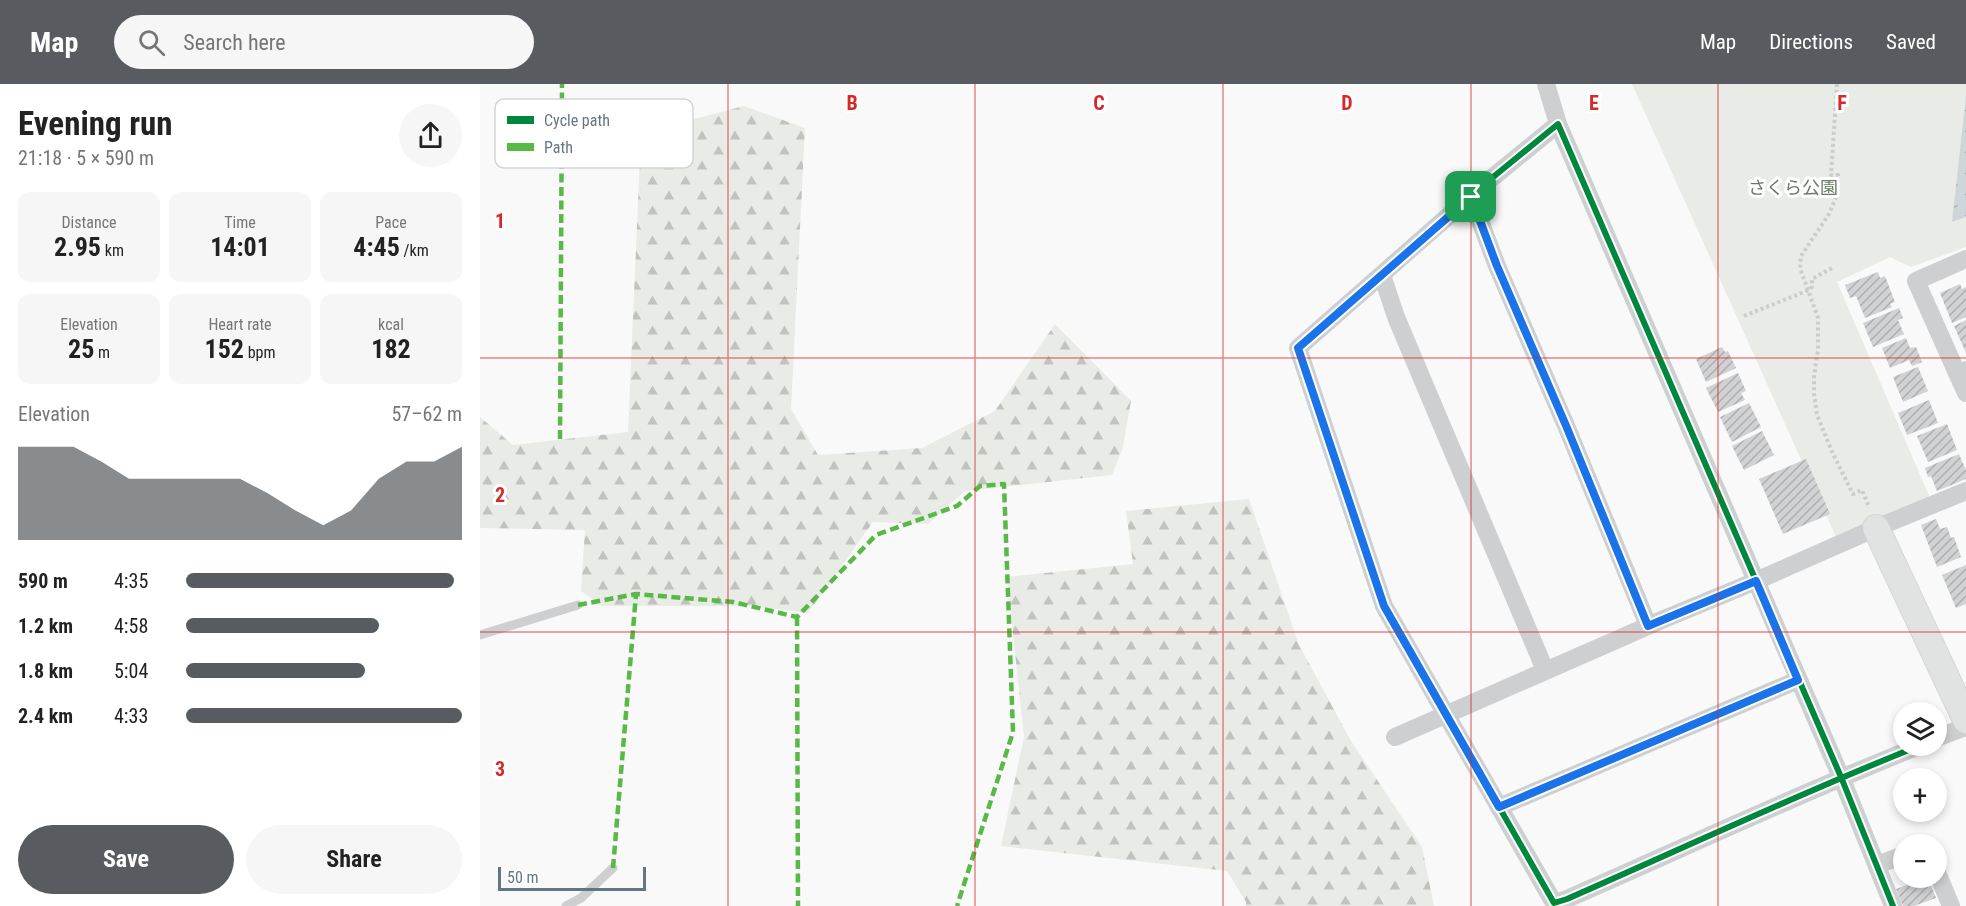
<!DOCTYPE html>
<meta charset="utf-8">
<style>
body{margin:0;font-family:"Roboto Condensed","Noto Sans JP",sans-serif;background:#f6f6f6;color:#222;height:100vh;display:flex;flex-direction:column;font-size:22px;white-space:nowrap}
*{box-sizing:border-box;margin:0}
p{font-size:20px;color:#767676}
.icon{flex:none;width:33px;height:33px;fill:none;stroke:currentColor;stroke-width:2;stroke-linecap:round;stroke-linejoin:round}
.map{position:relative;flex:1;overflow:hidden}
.drawer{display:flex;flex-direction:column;background:#fff;width:480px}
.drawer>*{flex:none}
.controls{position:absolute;left:1413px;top:618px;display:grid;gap:12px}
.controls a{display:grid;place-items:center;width:54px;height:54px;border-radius:50%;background:#fff;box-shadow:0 3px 9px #0003;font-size:30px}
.scale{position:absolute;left:18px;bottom:15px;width:148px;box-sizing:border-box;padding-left:6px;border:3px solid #657683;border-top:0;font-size:16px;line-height:21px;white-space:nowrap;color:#657683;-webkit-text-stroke:4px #fff;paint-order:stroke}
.pin{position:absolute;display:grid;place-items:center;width:51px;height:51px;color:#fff;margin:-26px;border-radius:12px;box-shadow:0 3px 9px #0006}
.round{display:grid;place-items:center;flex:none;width:63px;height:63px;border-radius:32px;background:#f6f6f6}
.summary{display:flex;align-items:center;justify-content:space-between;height:102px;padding:0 18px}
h1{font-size:33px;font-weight:700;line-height:45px}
.figures{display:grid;grid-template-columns:repeat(3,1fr);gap:9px;height:102px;padding:6px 18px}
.figures div{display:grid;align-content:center;border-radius:12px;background:#f6f6f6;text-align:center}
.figures b{font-size:26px;font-weight:700}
.figures small{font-size:16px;font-weight:400}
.figures p{font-size:16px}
.chart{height:168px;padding:12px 18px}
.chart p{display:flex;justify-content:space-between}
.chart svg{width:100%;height:108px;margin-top:6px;fill:#585c60;opacity:.7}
.action{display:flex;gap:12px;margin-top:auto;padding:12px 18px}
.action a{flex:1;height:69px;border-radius:36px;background:#585c60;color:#fff;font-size:24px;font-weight:700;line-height:69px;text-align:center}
.action a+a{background:#f6f6f6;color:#222}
ul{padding:0 18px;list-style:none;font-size:20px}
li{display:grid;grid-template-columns:96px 72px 1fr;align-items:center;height:45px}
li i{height:15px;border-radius:8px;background:#585c60}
header{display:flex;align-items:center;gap:36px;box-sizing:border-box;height:84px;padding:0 30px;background:#585c60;color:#fff}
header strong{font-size:28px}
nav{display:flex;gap:33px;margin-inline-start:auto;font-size:21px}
.search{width:420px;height:54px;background:#f6f6f6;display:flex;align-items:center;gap:15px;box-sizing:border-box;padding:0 21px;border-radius:33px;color:#767676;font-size:22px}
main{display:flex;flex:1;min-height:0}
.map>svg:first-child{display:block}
</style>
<header>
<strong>Map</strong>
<div class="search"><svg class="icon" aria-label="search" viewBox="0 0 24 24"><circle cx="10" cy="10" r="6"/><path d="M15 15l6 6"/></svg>Search here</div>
<nav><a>Map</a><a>Directions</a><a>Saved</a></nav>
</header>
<main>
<section class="drawer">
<div class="summary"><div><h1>Evening run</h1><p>21:18 · 5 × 590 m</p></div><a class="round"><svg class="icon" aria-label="share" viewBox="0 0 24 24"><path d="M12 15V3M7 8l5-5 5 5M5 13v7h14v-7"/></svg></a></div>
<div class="figures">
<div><p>Distance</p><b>2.95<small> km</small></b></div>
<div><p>Time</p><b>14:01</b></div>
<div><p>Pace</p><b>4:45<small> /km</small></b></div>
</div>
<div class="figures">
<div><p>Elevation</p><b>25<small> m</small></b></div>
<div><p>Heart rate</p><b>152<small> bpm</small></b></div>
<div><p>kcal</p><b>182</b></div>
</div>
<div class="chart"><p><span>Elevation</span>57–62 m</p>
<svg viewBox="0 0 160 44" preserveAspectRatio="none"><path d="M0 44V6L10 6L20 6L30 12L40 19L50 19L60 19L70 19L80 19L90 25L100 32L110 38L120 32L130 19L140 12L150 12L160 6V44z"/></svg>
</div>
<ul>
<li><b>590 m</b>4:35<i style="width:97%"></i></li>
<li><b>1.2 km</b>4:58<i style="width:70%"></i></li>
<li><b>1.8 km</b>5:04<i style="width:65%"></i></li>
<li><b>2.4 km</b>4:33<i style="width:100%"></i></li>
</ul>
<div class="action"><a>Save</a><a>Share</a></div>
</section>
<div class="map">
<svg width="1486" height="822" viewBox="0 0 1486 822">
<defs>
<pattern id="forest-firs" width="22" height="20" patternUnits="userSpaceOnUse" patternTransform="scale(1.5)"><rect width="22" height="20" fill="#e8ebe6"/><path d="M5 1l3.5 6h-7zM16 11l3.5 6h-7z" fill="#c0c3c0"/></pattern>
<pattern id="water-ripples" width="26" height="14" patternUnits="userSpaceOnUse" patternTransform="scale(1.5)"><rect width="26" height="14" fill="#ced6d9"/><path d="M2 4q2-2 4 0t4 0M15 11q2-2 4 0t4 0" fill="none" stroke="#abb2b5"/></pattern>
<pattern id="building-hatch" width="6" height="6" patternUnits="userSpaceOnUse" patternTransform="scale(1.5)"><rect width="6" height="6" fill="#d0d2d3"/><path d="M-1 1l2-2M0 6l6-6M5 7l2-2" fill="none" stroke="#acafb1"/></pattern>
</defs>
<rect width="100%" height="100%" fill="#f9f9f9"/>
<polygon fill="#e8ebe6" points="1152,0 1486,0 1486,163 1431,183 1410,173 1357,198 1450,414 1356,453"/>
<g fill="url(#forest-firs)">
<polygon points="264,22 325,44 311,325 338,371 442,364 515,327 575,240 651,317 643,363 632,391 485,407 448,440 393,438 328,529 272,522 122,522 101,507 105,446 0,444 0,333 33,361 148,348 161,49"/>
<polygon points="769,415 819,561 871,657 942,763 954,822 766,822 766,818 747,787 521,762 544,653 527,493 653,480 646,427"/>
</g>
<polygon fill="url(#water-ripples)" points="1486,12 1486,133 1472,138"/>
<g fill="url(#building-hatch)">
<polygon points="1398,188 1400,194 1405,192 1415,218 1410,220 1412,223 1385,234 1376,212 1370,214 1365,201"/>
<polygon points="1480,200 1482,205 1486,203 1486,233 1472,239 1460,209"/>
<polygon points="1419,224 1423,234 1418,236 1424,250 1393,263 1383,239"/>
<polygon points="1486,236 1486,269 1474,242"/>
<polygon points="1426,254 1430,264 1436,263 1442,278 1432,282 1429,276 1410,284 1402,264"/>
<polygon points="1242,263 1245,268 1248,267 1256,284 1226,298 1216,275"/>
<polygon points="1438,283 1448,307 1423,318 1413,293"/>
<polygon points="1258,289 1266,307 1261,309 1265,316 1238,328 1226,304"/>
<polygon points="1449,316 1458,339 1427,351 1418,329"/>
<polygon points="1269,319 1281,343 1252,358 1240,333"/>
<polygon points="1467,340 1477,366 1448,378 1437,352"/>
<polygon points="1282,347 1294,371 1264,386 1252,362"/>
<polygon points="1479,370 1486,386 1486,395 1457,407 1451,392 1448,393 1445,384"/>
<polygon points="1326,375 1350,430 1303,450 1279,395"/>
<polygon points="1456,435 1460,445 1467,443 1471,454 1474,453 1481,473 1457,483 1441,441"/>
<polygon points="1486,481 1486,520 1476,524 1462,491"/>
<polygon points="1424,794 1448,794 1456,814 1434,822 1423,822 1416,805 1427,801"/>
</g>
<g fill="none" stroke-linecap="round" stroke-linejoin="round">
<g stroke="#d5d6d7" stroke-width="28">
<polyline id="secondary" points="1396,444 1486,636"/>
</g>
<g stroke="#cbcccd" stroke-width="4" stroke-dasharray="3 3" stroke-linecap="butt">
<polyline points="1357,0 1351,91 1358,91 1357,111 1349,130 1321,172 1320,184 1338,234 1338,265 1334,293 1334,310 1337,331 1353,370 1373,410 1382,406 1389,423"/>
<polyline points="1264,232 1329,206 1332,203 1332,195 1352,184"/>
</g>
<g stroke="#cecfd0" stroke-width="9">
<polyline points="0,551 98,521"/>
<polyline points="86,822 101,814 133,784"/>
</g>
<g stroke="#cecfd0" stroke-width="18">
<polyline points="1066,0 1078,40"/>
<polyline points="991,113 1017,182 1087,344 1168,541"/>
<polyline points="902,191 916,233 1065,586"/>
<polyline points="1486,286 1477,289 1486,309"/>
<polyline points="1477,289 1436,197 1486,175"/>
<polyline points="915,653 1184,535 1276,497 1396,444 1486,407"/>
<polyline points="1456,654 1486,643"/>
<polyline points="1019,723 1318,596"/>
<polyline points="1397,781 1424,771"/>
<polyline points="1456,786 1471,822"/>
<path d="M 1413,822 L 1361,693 L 1078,40 L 1007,98 L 818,264 L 904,522 L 1074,819 L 1087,815 C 1204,764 1320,709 1439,662"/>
</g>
<use href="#secondary" stroke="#e1e2e2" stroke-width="26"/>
<g stroke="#58b947" stroke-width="4.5" stroke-dasharray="9 4.5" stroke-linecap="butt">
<polyline points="80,355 82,0"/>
<polyline points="98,521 156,510 253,518 317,533 396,451 477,422 500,402 524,400 533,648 477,822"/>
<polyline points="317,533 318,822"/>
<polyline points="133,784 156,510"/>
</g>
<g stroke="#fff" stroke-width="10">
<path id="cycleway" d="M 1413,822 L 1361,693 L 1078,40 L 1007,98 L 818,264 L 904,522 L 1074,819 L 1087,815 C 1204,764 1320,709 1439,662"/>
</g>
<use href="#cycleway" stroke="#00873e" stroke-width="6"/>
</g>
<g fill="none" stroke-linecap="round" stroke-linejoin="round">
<g stroke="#fff" stroke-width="12">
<polygon id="route" points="991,113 1017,182 1087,344 1168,542 1276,497 1318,596 1019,723 904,522 818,264"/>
</g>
<use href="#route" stroke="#1a73e8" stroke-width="8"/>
</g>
<path fill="none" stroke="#d62828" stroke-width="1.5" stroke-opacity="0.55" d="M 248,0 L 248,822M 495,0 L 495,822M 743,0 L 743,822M 991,0 L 991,822M 1238,0 L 1238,822M 0,274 L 1486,274M 0,548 L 1486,548"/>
<g text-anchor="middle" stroke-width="6" stroke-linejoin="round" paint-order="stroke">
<g font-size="18" fill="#687a64" stroke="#fff">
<text x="1313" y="110">さくら公園</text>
</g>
</g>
<rect x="15" y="15" width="198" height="69" rx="9" fill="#fff" stroke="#d1d6da" stroke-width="1.5"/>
<rect x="27" y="32" width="27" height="8" fill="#00873e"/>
<rect x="27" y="59" width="27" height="8" fill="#58b947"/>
<g font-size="16" fill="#657683">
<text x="64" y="42">Cycle path</text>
<text x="64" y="69">Path</text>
</g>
<g font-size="20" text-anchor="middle" font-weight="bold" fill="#d62828" stroke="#fff" stroke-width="6" stroke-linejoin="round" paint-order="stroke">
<text x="372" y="26">B</text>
<text x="619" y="26">C</text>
<text x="867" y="26">D</text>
<text x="1114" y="26">E</text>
<text x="1362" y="26">F</text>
<text x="20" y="144">1</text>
<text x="20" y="418">2</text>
<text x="20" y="692">3</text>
</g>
</svg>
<div class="controls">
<a><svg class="icon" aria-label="layers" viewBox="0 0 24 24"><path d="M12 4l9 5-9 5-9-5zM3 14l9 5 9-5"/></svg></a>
<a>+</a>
<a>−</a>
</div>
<div class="scale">50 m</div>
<div class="pin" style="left:991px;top:113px;background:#1e9e55"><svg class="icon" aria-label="arrive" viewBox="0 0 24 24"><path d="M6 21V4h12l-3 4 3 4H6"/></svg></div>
</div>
</main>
